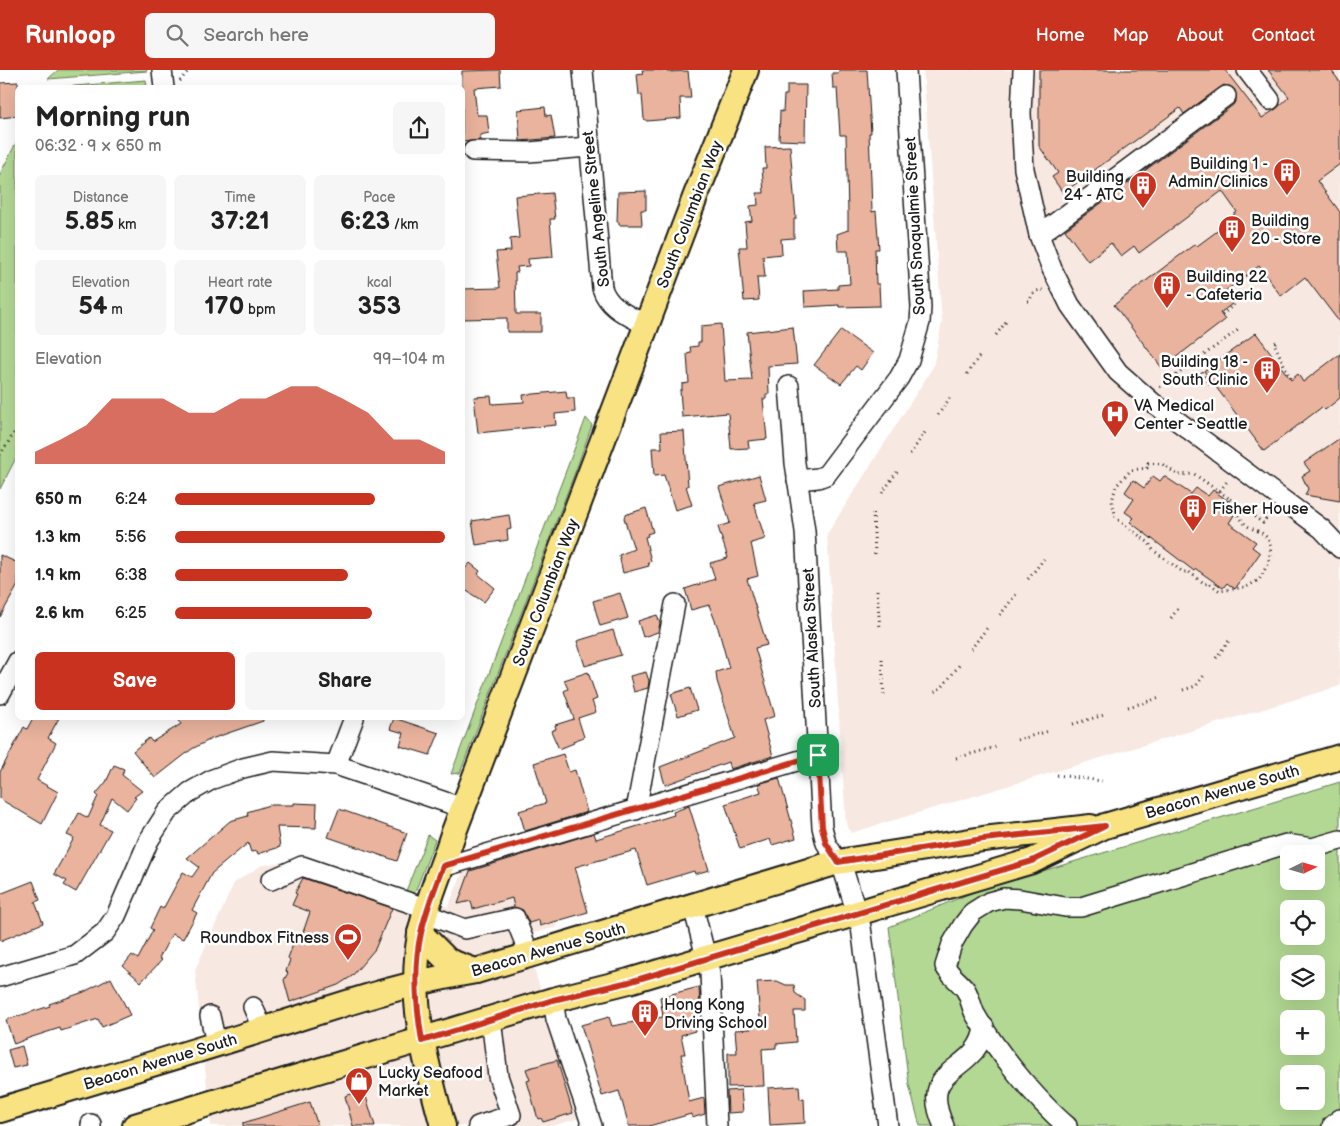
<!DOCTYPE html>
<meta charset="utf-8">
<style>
body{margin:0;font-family:"Balsamiq Sans",sans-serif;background:#f6f6f6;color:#222;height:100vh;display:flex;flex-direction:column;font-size:19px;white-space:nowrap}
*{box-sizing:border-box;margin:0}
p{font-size:16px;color:#767676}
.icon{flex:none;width:28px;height:28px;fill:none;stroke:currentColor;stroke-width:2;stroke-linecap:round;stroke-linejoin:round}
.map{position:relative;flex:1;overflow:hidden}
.sheet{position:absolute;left:15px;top:15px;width:450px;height:635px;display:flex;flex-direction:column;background:#fff;border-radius:8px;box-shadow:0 5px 20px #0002}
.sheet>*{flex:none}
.needle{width:32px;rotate:85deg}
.buttons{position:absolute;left:1280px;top:775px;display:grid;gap:10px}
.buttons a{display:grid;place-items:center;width:45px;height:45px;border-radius:8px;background:#fff;box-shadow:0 5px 20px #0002;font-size:25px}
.pin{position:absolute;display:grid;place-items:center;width:42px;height:42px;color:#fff;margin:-21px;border-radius:10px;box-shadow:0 2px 8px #0006}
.round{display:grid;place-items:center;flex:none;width:52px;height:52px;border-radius:8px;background:#f6f6f6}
.headline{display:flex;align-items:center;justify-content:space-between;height:85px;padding:0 20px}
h1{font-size:28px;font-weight:700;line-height:38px}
.stats{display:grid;grid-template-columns:repeat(3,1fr);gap:8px;height:85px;padding:5px 20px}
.stats div{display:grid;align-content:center;border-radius:8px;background:#f6f6f6;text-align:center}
.stats b{font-size:25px;font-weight:700}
.stats small{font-size:14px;font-weight:400}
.stats p{font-size:14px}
.chart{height:140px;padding:10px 20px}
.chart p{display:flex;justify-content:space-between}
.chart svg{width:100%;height:90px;margin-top:5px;fill:#c8321e;opacity:.7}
.action{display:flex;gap:10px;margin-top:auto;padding:10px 20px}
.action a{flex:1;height:58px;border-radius:8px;background:#c8321e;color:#fff;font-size:20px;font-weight:700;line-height:58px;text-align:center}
.action a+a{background:#f6f6f6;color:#222}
ul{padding:0 20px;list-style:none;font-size:16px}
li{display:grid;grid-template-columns:80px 60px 1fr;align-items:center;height:38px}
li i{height:12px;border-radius:6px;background:#c8321e}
header{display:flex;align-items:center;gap:30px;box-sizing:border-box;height:70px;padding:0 25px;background:#c8321e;color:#fff}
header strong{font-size:24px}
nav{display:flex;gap:28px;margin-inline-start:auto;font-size:18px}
.search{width:350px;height:45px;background:#f6f6f6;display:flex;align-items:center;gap:12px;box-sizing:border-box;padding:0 18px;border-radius:8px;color:#767676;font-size:19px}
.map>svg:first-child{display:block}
</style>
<header>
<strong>Runloop</strong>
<div class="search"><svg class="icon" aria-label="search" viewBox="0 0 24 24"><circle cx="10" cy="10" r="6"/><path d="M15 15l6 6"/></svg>Search here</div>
<nav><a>Home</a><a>Map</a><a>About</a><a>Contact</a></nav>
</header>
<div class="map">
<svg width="1340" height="1056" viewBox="0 0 1340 1056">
<rect width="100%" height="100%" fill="#fff"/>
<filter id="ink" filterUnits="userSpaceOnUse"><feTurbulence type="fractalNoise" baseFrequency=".02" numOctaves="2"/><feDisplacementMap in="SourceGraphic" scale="10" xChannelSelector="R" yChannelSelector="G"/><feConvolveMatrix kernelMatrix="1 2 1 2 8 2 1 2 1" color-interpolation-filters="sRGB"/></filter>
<g filter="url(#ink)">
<g fill="#f8e8e2">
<polygon points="923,0 1340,0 1340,616 851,763 846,754 827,464 933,297 942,252"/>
<polygon points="533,775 557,857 524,866 580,1048 552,1056 211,1056 195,900 234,813 262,795 314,788 448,837 466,794"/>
</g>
<g fill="#b2d893" stroke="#677a58" fill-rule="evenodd">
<polygon points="58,0 147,0 147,1 48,9"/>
<polygon points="146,10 147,17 63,17"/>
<polygon points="17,71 17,386 0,419 0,104"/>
<polygon points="586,348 592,355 577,397 460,703 451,704"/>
<path d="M 1340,712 L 1340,1056 L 920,1056 L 909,1015 L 889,857 L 976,821 ZM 1289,784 L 1316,784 L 1316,811 L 1289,811 ZM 1289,839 L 1316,839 L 1316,866 L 1289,866 ZM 1289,894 L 1316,894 L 1316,921 L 1289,921 ZM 1289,949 L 1316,949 L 1316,976 L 1289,976 ZM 1289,1004 L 1316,1004 L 1316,1031 L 1289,1031 Z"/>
<polygon points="428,765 435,770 414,825 404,826"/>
</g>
<g fill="#e9b39d" stroke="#1c1c1c">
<polygon points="500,0 501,16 474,18 477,45 487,45 489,63 480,65 480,70 462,72 462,1"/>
<polygon points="642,0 667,0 667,2 688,1 691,28 680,28 681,48 647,51 644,49 642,25 639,25 637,4 643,3"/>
<polygon points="839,0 867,0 871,63 869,63 871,110 872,142 876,141 879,179 875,179 876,214 879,214 880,236 839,237 839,235 805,237 804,221 838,219 838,215 850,214 848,181 838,181 837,164 848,160 848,143 846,65 840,65 837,18 833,18 832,3 839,3"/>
<polygon points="1039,0 1225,0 1262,48 1276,39 1289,27 1268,0 1331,0 1340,12 1340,94 1317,111 1340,142 1340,253 1305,207 1281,226 1259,196 1224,222 1232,234 1220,243 1225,250 1162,298 1114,235 1195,174 1197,176 1235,148 1233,145 1237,142 1222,121 1139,183 1134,176 1121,186 1111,173 1088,191 1065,160 1233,35 1236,30 1235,20 1224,15 1184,44 1180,38 1063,123 1052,107 1058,103 1039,76"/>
<polygon points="18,12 18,46 0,48 0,13"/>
<polygon points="787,15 806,15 805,71 779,70 780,41 783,42 784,25 787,25"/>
<polygon points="545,37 546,46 551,45 555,68 520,71 518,40"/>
<polygon points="790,76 796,149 794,149 794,168 781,169 782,184 763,186 765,207 757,207 759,230 744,231 739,177 747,177 745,152 752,151 750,136 758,135 757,123 764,123 762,98 766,98 765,77"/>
<polygon points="646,121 646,140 641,140 642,155 619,155 619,152 617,152 618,122"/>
<polygon points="552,123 555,149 550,149 553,187 528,189 529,196 517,197 518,202 515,203 516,244 541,244 541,262 507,262 507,248 462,249 462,219 500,218 496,182 511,181 510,169 519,168 515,126"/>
<polygon points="721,254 725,311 752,310 747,262 793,257 797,294 768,296 769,324 766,324 766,329 763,329 767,369 748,371 749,378 731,379 728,343 682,347 680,320 682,320 682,314 689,313 687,284 691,283 690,277 698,276 698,272 701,272 701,256"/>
<polygon points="841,260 873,283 861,300 856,296 841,314 814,295"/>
<polygon points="1256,263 1291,310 1298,304 1303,312 1340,284 1340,328 1325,340 1322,337 1264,381 1204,301"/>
<polygon points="566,321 567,328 574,328 575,342 555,344 556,355 478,363 474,327 491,326 492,334 524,332 523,325"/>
<polygon points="684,361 688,416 686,416 692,435 675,440 664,405 654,406 652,378 662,378 661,362"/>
<polygon points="1340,368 1340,431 1305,425 1308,419 1302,406 1310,401 1304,393"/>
<polygon points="759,405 766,430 754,433 765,469 751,473 758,506 747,509 767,575 755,578 775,646 763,650 773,686 730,699 728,692 665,715 660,697 735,668 717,611 716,602 729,598 718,558 709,535 691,540 685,519 715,509 710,493 728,488 718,457 730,453 719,417"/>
<polygon points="1153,406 1160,411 1164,406 1191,424 1196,418 1208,426 1213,420 1228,431 1223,438 1234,445 1229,453 1256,472 1252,477 1260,483 1235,519 1227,513 1223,518 1196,499 1194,501 1130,452 1134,448 1125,442 1134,429 1125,422 1133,410 1144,418"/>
<polygon points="646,438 653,462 647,464 648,466 645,467 651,491 648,492 649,496 623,503 619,485 634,479 624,448 625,445"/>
<polygon points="509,445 511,459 507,460 508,470 476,475 472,451"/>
<polygon points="0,485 18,493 18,515 0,547"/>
<polygon points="470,493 480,501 478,504 495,518 484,532 462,518 462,502"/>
<polygon points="620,523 628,548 600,556 593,531"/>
<polygon points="657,545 660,553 658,562 643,567 638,551"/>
<polygon points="613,560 621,585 585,596 577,571"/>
<polygon points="588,602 597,629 592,631 596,642 578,648 584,667 573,671 574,673 559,679 551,661 556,659 555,655 574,649 564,621 568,619 564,610"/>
<polygon points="646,602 649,611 648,618 634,622 630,606"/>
<polygon points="690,618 697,640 678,646 671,624"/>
<polygon points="33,648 59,648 48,668 56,673 37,710 58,722 42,754 0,729 0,702 24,657 27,659"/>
<polygon points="178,648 263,648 263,651 211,669 192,679 155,708 133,681 149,668 152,672 181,654"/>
<polygon points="394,648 439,663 430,685 400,676 404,663 390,659"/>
<polygon points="563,684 569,702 575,700 587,742 525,761 519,741 546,733 534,693"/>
<polygon points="114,695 124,699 122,705 142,721 134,727 136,728 127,740 112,728 100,755 111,760 76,822 64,815 67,811 54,804 74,768 67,765 79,743 88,748 98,726 96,724 106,712"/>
<polygon points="779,708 796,768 772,775 770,769 740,779 725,734 761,722 758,714"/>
<polygon points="294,733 317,734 316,758 277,757 280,777 258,784 257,781 251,782 248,773 212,803 192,840 197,843 183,869 172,864 159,888 162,890 141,912 123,896 132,885 138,889 153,860 150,858 160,837 163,839 183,802 192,807 199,797 187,788 230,751 248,746 247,742 269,735 294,735"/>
<polygon points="689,736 709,800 695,804 694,801 647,815 636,780 575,797 588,842 540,856 539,850 529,853 523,840 514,837 512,828 473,839 471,831 458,834 470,801 594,763 596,769 674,745 673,742"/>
<polygon points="339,739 407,763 397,791 328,767"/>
<polygon points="303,808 392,838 375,879 352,906 338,915 290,932 284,910 288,903 286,901 290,890 288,888 294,872 299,874 310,842 292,835 297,824 295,823"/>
<polygon points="33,811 40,830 35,832 43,853 0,871 0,824"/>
<polygon points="111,908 130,945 102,957 98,949 61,961 60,958 29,968 14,974 6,950 50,936 49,934 84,922"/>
<polygon points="777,911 786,915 794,915 795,923 805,930 805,941 794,941 796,972 776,974 776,978 762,979 764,1016 728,1017 728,983 737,983 735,960 751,959 751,950 760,949 757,912"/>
<polygon points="699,917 700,939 698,939 698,943 694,943 695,961 681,965 685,984 681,984 689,1032 704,1028 705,1044 692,1048 691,1044 649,1056 629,1056 619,1021 602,1026 581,955 609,947 612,956 663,947 660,927"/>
<polygon points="22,976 27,995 13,998 8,980"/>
<polygon points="557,990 573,1043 543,1052 541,1048 538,1049 527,1011 530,1010 526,999"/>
<polygon points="799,1016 800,1029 804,1028 805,1053 770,1055 768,1018"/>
<polygon points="364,1020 375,1056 353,1056 345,1026"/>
<polygon points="741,1020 743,1042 728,1043 727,1021"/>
<polygon points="310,1032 318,1056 243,1056 243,1053"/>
</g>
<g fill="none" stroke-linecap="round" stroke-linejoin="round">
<g stroke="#1c1c1c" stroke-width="22">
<g id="minor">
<polyline points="162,0 164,18"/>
<path d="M 583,0 L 602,218 C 609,239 628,245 646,255"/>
<polyline points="1023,0 1021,43 1024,99 1039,165 1052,199 1070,235 1118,302 1152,332 1322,459 1340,478"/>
<polyline points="1247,0 1270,30"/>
<polyline points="473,81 529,82 588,77"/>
<polyline points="1039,165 1226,26"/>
<polyline points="789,316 795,393 805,461 822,757 826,773 844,802 861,857 888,1056"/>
<polyline points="797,410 818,408 826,405 899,308 909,290 920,252 921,237 906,0"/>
<polyline points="0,624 18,591"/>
<polyline points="336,695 354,648"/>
<polyline points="636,740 675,534"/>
<polyline points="443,797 817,685"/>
<polyline points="271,810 302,796 428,839"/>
<polyline points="693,836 710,903 717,1056"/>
<polyline points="426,844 465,859 515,848 530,886"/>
<polyline points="0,907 75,885 105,862 116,846 149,770 167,742 190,722 213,709 243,698 273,691 336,695 463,738"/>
<polyline points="553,930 556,949 592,1056"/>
<polyline points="253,937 263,960"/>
<polyline points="210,946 216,973"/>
<polyline points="91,1054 91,1056"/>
<polyline points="478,1056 511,1045 498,1006 491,949"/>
<path d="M 944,1056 C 915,993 979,1005 984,957"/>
<path d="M 1067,1056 C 1036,1030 995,979 975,944 C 971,936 970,926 965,919 C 958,910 950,906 945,896 L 952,874 L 963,855 L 973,842 L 989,832 L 1004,828 L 1020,829 L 1065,837 L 1081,837 L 1286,774 L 1312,778 L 1340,770"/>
<polyline points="1332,1056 1340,1049"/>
</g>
</g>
<g stroke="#1c1c1c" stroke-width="28">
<g id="major">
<polyline points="420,863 448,891 475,901"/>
<path d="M 0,1040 C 88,1013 177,987 265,959 C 335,937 403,913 476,901 L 838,792 L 983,769 L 1091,757"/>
<polyline points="135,1056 553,930 629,911 1032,791 1105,756 1340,687"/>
<path d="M 443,1056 C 426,994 408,930 420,865 C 426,832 442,799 452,767 L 696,125 L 746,0"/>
</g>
</g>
<g stroke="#1c1c1c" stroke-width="3" stroke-dasharray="1 4" stroke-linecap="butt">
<polyline points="180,11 189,0"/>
<path d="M 1028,231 L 1030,231 C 1031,224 1036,220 1043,220"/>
<polyline points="1222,245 1238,231 1244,222 1252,223"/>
<polyline points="996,265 1008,249"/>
<polyline points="1276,272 1274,273 1291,310"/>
<polyline points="967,304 981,284"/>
<polyline points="1172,308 1176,313 1201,301 1210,315"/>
<polyline points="1160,317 1238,260"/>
<polyline points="938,345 952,325"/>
<polyline points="910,384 926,361"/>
<polyline points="0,385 18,357"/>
<path d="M 1148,393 L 1162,394 L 1178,405 L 1194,404 L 1230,429 L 1227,434 C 1238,442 1238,446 1245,454 C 1250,459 1258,460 1263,464 C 1278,475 1267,497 1259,510 L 1246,517 L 1220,521 L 1209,513 L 1205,514 L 1189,502 L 1183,502 L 1153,480 L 1149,473 L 1116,448 L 1112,431 L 1116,416 L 1131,400 L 1147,398 Z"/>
<polyline points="1220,421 1228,410"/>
<polyline points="882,423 897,402"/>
<polyline points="1230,429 1263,453 1271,441"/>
<polyline points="873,443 875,484"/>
<polyline points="1028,509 1044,489"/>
<polyline points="877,520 880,559"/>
<polyline points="1000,545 1017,523"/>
<polyline points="1171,548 1179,537"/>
<polyline points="971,579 987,558"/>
<polyline points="1216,588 1231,568"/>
<polyline points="882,589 884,626"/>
<polyline points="1183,620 1196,616 1205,604"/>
<polyline points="935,622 943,616 961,593"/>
<polyline points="1128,637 1160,628"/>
<polyline points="1073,654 1104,645"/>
<polyline points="1017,670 1049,661"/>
<polyline points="956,688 996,677"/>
<polyline points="1057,705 1102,711"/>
</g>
<use href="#minor" stroke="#fff" stroke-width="19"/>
<use href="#major" stroke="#f8e281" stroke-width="24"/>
</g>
</g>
<g fill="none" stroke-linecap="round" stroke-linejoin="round" filter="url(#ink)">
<g stroke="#fff" stroke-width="10">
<path id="route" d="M 818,685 L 822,757 L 826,773 L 838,792 L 983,769 L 1105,756 L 1032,791 L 629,912 L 553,930 L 422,971 C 416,935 413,898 421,863 C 426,840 435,818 443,796 Z"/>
</g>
<use href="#route" stroke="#c8321e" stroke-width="6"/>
</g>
<defs>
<g id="building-pin" transform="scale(1.4375)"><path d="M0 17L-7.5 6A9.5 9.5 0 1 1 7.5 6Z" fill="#c8321e" stroke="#fff"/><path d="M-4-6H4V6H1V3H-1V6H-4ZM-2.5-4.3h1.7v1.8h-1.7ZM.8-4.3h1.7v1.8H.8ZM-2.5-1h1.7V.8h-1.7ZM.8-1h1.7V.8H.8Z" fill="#fff"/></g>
<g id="hospital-pin" transform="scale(1.4375)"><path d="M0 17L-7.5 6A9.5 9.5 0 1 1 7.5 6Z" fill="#c8321e" stroke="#fff"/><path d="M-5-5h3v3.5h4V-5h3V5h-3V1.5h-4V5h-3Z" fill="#fff"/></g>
<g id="stadium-pin" transform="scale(1.4375)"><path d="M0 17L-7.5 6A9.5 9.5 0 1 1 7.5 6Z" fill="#c8321e" stroke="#fff"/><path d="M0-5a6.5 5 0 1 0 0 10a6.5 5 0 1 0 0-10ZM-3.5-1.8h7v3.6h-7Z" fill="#fff"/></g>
<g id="shop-pin" transform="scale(1.4375)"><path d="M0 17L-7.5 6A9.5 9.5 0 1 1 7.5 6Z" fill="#c8321e" stroke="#fff"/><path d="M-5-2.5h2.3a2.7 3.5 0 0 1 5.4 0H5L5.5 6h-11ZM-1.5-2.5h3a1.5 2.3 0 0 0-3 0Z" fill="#fff"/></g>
</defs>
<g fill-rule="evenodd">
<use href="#building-pin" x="1287" y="102"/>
<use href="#building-pin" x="1143" y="115"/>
<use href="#building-pin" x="1232" y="159"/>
<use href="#building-pin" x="1167" y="215"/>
<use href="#building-pin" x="1267" y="300"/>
<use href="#hospital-pin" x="1115" y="344"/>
<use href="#building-pin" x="1193" y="438"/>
<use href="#stadium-pin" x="348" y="867"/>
<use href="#building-pin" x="645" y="943"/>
<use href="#shop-pin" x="359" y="1011"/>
</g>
<g text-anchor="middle" stroke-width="5" stroke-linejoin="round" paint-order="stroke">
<g font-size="16" fill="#1c1c1c" stroke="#fff" text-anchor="start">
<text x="1268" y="99" text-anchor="end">Building 1 -<tspan x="1268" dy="18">Admin/Clinics</tspan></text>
<text x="1124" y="112" text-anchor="end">Building<tspan x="1124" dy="18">24 - ATC</tspan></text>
<text x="1251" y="156">Building<tspan x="1251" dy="18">20 - Store</tspan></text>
<text x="1186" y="212">Building 22<tspan x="1186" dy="18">- Cafeteria</tspan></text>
<text x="1248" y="297" text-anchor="end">Building 18 -<tspan x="1248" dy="18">South Clinic</tspan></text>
<text x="1134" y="341">VA Medical<tspan x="1134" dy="18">Center - Seattle</tspan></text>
<text x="1212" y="444">Fisher House</text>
<text x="329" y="873" text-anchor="end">Roundbox Fitness</text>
<text x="664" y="940">Hong Kong<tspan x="664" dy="18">Driving School</tspan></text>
<text x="378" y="1008">Lucky Seafood<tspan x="378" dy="18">Market</tspan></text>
</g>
<g font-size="16" fill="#1c1c1c" stroke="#fff">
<text transform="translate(595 139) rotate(-96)" y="6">South Angeline Street</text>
<text transform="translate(689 144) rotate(-69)" y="6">South Columbian Way</text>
<text transform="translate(914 156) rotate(-93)" y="6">South Snoqualmie Street</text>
<text transform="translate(545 522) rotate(-69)" y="6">South Columbian Way</text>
<text transform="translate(811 568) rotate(-93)" y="6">South Alaska Street</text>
<text transform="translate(1222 721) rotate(-16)" y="6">Beacon Avenue South</text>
<text transform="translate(548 879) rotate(-16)" y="6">Beacon Avenue South</text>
<text transform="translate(160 991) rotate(-17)" y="6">Beacon Avenue South</text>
</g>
</g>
</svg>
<div class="buttons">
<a><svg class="needle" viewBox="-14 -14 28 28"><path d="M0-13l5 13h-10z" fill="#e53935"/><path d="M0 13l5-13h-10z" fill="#767676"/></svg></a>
<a><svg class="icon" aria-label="locate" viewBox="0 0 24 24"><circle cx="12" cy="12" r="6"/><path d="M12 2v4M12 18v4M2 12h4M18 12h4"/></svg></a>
<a><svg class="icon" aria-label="layers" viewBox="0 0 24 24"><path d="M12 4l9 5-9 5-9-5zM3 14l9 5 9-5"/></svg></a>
<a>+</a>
<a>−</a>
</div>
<div class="pin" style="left:818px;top:685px;background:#1e9e55"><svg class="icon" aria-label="arrive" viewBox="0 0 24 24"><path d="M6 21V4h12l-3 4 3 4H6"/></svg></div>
<section class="sheet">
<div class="headline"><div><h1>Morning run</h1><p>06:32 · 9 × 650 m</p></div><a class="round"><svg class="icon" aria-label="share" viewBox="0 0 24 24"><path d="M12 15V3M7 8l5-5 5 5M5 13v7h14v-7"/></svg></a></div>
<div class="stats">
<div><p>Distance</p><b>5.85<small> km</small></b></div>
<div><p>Time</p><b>37:21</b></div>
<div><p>Pace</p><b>6:23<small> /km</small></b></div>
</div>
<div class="stats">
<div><p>Elevation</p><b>54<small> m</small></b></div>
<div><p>Heart rate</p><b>170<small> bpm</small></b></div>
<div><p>kcal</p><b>353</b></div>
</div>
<div class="chart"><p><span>Elevation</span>99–104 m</p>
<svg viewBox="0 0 160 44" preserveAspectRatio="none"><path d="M0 44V38L10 32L20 25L30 12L40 12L50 12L60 19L70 19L80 12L90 12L100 6L110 6L120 12L130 19L140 32L150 32L160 38V44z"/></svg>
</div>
<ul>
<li><b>650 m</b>6:24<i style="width:74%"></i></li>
<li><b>1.3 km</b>5:56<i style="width:100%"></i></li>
<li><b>1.9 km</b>6:38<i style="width:64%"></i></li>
<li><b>2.6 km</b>6:25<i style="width:73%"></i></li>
</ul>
<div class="action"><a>Save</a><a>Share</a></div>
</section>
</div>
